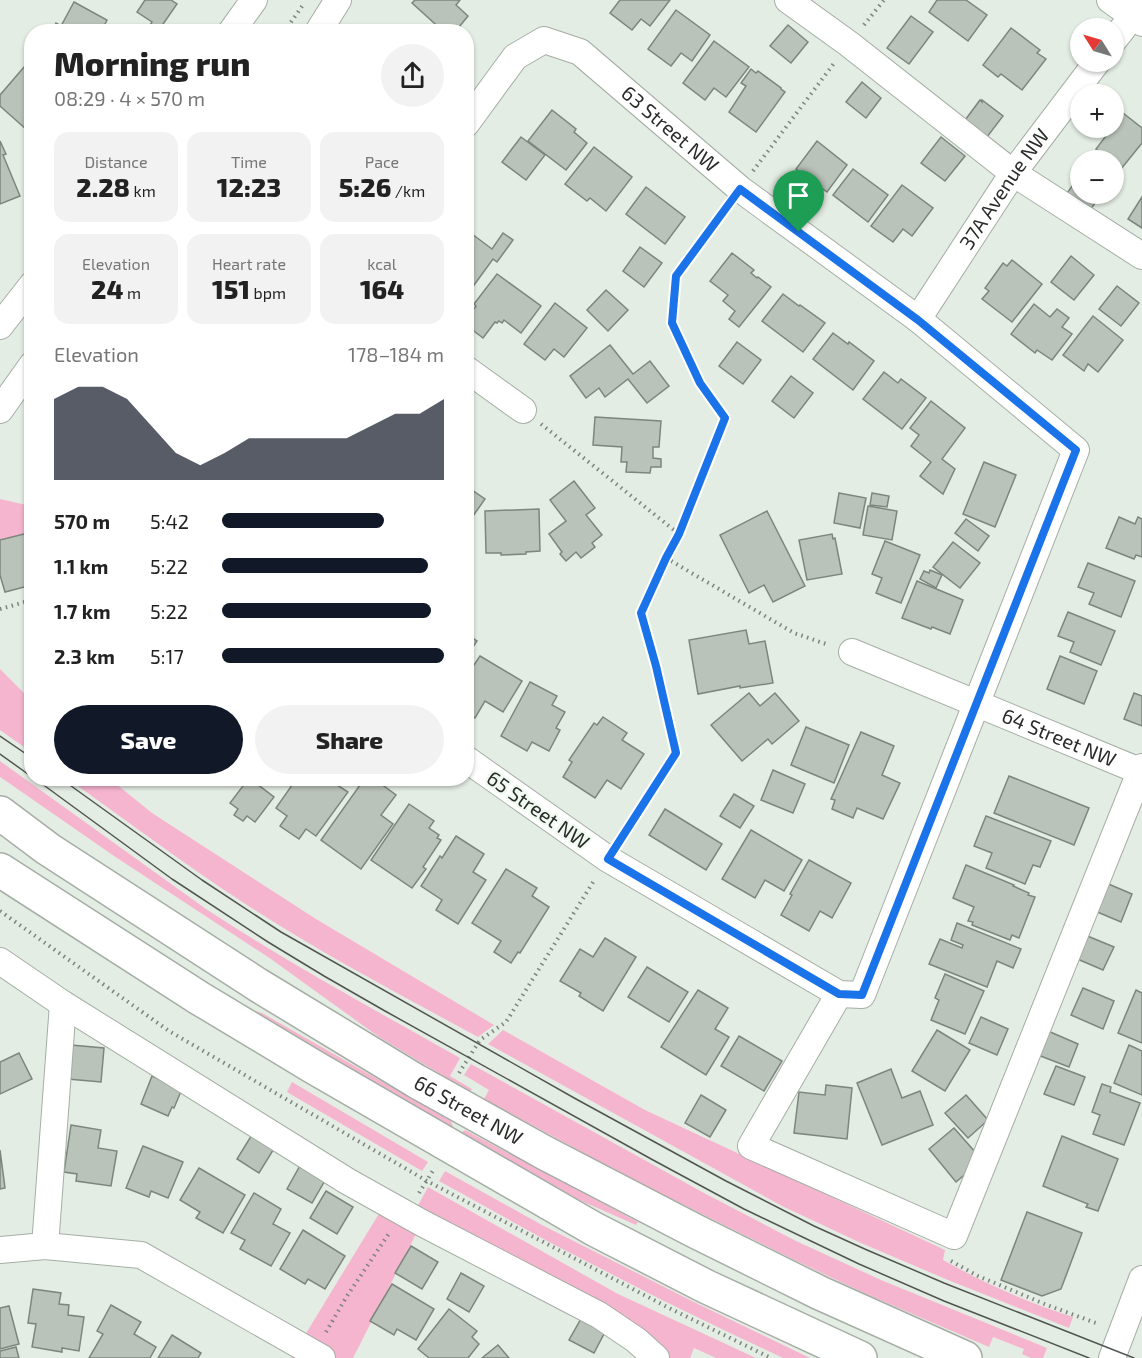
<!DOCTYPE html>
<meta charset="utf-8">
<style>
body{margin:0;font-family:"Exo 2",sans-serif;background:#f2f2f2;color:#222;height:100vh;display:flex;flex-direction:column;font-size:22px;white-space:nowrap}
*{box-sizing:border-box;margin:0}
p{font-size:20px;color:#767676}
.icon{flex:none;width:33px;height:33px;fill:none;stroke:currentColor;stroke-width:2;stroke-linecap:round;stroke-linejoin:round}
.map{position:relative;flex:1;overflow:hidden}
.drawer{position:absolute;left:24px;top:24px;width:450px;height:762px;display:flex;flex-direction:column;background:#fff;border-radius:24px;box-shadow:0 2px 4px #0004}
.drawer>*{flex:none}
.needle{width:39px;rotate:307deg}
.fabs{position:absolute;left:1070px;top:18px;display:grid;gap:12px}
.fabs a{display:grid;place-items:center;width:54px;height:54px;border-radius:50%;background:#fff;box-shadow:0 2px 4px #0004;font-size:30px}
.pin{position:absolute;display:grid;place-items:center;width:51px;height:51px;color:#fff;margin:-62px -26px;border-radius:50% 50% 50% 0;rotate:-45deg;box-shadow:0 0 6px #0007}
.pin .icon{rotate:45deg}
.round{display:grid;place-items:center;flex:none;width:63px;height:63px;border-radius:32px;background:#f2f2f2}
.head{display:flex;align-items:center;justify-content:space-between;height:102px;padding:0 30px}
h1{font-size:33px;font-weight:800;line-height:45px}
.stats{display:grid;grid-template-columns:repeat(3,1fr);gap:9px;height:102px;padding:6px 30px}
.stats div{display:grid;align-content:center;border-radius:15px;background:#f2f2f2;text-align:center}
.stats b{font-size:26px;font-weight:800}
.stats small{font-size:16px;font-weight:400}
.stats p{font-size:16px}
.chart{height:168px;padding:12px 30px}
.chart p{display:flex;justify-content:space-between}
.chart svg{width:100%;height:108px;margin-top:6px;fill:#111827;opacity:.7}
.action{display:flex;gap:12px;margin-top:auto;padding:12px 30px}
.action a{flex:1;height:69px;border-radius:36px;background:#111827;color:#fff;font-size:24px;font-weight:800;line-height:69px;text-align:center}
.action a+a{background:#f2f2f2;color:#222}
ul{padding:0 30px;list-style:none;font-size:20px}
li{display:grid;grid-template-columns:96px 72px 1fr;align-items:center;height:45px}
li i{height:15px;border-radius:8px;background:#111827}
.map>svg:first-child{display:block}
</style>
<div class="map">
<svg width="1142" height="1358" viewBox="0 0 1142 1358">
<rect width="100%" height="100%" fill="#e4ede4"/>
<g fill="#f6b5cf">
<polygon points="0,499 31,506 31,532 0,540"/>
<polygon points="0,669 31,700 31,752 0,730"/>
<path d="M 0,761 L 206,909 C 288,963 375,1010 460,1058 L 450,1076 L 472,1089 L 470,1092 L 379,1037 L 271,959 L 114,856 L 6,781 L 0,777 Z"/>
<path d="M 68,779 L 110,779 L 152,813 L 203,846 L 316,919 L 494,1025 L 478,1037 C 399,994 319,952 244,903 C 184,864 126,820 68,779 Z"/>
<polygon points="255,1011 262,1013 451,1121 453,1127 451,1129 253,1013"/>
<path d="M 503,1030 L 645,1110 L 945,1250 L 943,1260 C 984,1283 1028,1303 1073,1317 L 1069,1328 L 948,1280 L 861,1243 L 784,1207 L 488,1044 Z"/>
<polygon points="471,1064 704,1193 796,1241 881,1280 1047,1348 1043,1358 1031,1358 1022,1354 1024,1349 993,1337 989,1347 864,1293 786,1256 631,1179 484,1099 489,1090 464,1075"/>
<polygon points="292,1082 428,1162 422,1171 287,1092"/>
<polygon points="465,1130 638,1222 636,1225 561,1192 461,1133"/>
<polygon points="445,1171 542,1225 698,1304 810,1358 783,1358 732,1334 660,1299 551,1243 439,1181"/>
<path d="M 428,1187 L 618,1294 L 756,1358 L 716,1358 L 694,1348 L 690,1358 L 669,1358 C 664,1348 657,1341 648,1335 L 416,1209 Z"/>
<polygon points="380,1212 417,1232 353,1358 291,1358"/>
</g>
<g fill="#bac3ba" stroke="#7d867d" stroke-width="1.5">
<polygon points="145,0 171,0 177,4 161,27 163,28 160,32 146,32 152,22 137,12"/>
<polygon points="415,0 460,0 456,5 468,16 455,32 444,32 412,3"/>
<polygon points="620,0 670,0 650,26 641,19 632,30 610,13"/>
<polygon points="937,0 966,0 987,15 968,41 929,12"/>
<polygon points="74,2 107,20 101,32 52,32 56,23 61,26"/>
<polygon points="676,10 710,35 692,61 681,53 671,66 648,49"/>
<polygon points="911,16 933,32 909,64 887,48"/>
<polygon points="788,25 808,42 791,63 770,46"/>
<polygon points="1011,28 1040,50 1037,53 1046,59 1022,90 1001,74 998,77 983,65"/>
<polygon points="714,41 749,67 726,97 714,88 705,100 683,83"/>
<polygon points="31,59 32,125 27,130 0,106 0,95"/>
<polygon points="751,69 756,73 758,71 781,88 781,89 785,92 756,132 729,112 746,86 741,83"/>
<polygon points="862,82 881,98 866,118 846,102"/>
<polygon points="980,100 982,102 982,100 1003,116 984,141 963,123"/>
<polygon points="552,110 576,129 574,132 587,143 566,170 528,141"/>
<polygon points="1123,113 1142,128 1142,143 1121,169 1113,163 1113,160 1110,160 1096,149"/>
<polygon points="521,137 545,155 526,180 502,162"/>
<polygon points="941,137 965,156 945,181 921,163"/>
<polygon points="0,141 6,154 3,155 20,196 0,204"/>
<polygon points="817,141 847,165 827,192 796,169"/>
<polygon points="594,147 632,177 606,211 590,198 587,201 565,184"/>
<polygon points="853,169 888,195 868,222 833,195"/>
<polygon points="1079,176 1080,194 1101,194 1087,215 1063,199"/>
<polygon points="902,185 933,208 912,236 903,229 893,242 871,226"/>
<polygon points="646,187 685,217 665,244 626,214"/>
<polygon points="1142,197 1142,228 1128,219"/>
<polygon points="468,231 492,249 503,233 513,240 497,262 493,259 466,296"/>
<polygon points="640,247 662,263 644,287 623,271"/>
<polygon points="732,253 754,270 751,273 757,278 758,277 771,287 739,327 729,319 735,311 723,301 728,295 710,281"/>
<polygon points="1071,256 1094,275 1074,300 1051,282"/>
<polygon points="1012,260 1042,284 1012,322 982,299 989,291 985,288 1003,263 1007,266"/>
<polygon points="497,274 541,306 521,333 504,320 502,323 499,321 497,323 495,322 483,338 466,325 466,319 476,306 474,304"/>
<polygon points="1117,286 1139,303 1121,326 1099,309"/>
<polygon points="606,290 628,310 608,331 587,310"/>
<polygon points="783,294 799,306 800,305 825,323 803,352 762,321"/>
<polygon points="555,303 587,328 564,357 554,349 545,360 524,344"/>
<polygon points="1034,304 1050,317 1057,309 1069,318 1062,327 1072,334 1052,360 1037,350 1035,353 1011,334"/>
<polygon points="1093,316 1123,340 1098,372 1088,364 1084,371 1063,355"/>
<polygon points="833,333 848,344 849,342 874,361 853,390 813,359"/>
<polygon points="737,342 761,360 743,384 719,366"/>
<polygon points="610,345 633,374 650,361 669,386 647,403 628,379 605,397 599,388 586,398 570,376"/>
<polygon points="884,372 898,383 901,379 926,398 902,429 863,399"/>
<polygon points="791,376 813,393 794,418 772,401"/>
<polygon points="931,401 965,428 942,459 955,469 943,494 920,476 931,462 911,446 919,435 910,428"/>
<polygon points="595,417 661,421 659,447 653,447 653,458 661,459 661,467 651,467 650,473 626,472 627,462 621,462 622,447 593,445"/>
<polygon points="984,462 1016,475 995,527 963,514"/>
<polygon points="574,481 595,508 586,515 602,535 592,543 595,547 581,558 576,552 566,561 560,554 562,552 549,534 566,521 550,500"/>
<polygon points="466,486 485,499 466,526"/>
<polygon points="839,493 866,498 860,528 834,523"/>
<polygon points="872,493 889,496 887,507 870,505"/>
<polygon points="868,506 897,511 892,540 863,535"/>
<polygon points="539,509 540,551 526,552 526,554 501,555 501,553 486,553 485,511"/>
<polygon points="767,511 805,586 773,602 764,585 749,593 720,535"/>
<polygon points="1119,517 1135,524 1138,517 1142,519 1142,557 1136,555 1134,559 1106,548"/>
<polygon points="966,519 989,536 978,551 955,533"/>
<polygon points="32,532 32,585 5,592 0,575 0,540"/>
<polygon points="832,534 833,539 835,538 842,574 807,580 799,540"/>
<polygon points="885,541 920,555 901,603 876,593 882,578 872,574"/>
<polygon points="953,542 980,563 960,588 933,567"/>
<polygon points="1088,563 1135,581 1121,617 1089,604 1094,593 1078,587"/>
<polygon points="930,570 942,575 936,588 920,579 924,571 929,573"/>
<polygon points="917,581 963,600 950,634 932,627 931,629 902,618"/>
<polygon points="1068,612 1115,631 1101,665 1070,652 1074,642 1058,636"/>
<polygon points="746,630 749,644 765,641 773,683 740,688 740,686 698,694 689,640"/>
<polygon points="466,634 477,641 466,657"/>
<polygon points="480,656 522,681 503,712 485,701 475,718 466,712 466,671 471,663 474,665"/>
<polygon points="1060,656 1097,671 1084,704 1047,689"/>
<polygon points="530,682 557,696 552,705 565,712 556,728 560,730 549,751 532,742 527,751 501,736"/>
<polygon points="749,693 760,706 775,693 799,721 772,744 768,739 742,761 711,725"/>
<polygon points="1134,693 1142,696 1142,726 1124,719"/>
<polygon points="603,717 627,733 622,740 644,754 621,789 607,780 595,798 563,777 572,762 569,760 594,723 597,725"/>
<polygon points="806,727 849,745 834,783 791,765"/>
<polygon points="861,732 894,746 882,775 900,783 883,819 857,808 853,818 832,809 835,800 831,799"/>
<polygon points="773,770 805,784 793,813 761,800"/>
<polygon points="1009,776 1089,808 1074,845 994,813"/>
<polygon points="249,778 274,797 255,822 247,816 243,821 234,815 238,809 230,803"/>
<polygon points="297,778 338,778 334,783 348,792 316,836 306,829 299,839 280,826 287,816 276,808"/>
<polygon points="365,778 373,778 396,795 381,815 393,824 361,869 321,840"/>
<polygon points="734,794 754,806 740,828 720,816"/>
<polygon points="409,804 434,821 429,828 439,835 437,838 441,840 423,867 426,869 412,888 371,860"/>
<polygon points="665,809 722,844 706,870 649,835"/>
<polygon points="986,816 1051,841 1040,867 1033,865 1025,884 986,868 992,853 974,846"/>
<polygon points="751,830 802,860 784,891 765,880 755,898 722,879"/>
<polygon points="456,836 484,854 473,872 486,880 458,924 436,910 442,900 421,886 440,856 442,858"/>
<polygon points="809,860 851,883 832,918 820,911 809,931 781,915 792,895 790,894"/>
<polygon points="966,865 1014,885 1013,886 1029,893 1028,895 1035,897 1019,938 1012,935 1010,940 972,925 973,922 968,921 974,907 953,898"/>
<polygon points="506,869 537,888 532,896 549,907 520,953 518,952 511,963 494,952 501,941 472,923"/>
<polygon points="1106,883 1132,894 1121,922 1095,911"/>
<polygon points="957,923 1021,949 1013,968 997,961 987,987 929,964 940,939 962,948 963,945 951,940"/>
<polygon points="1085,935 1114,947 1103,970 1075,958"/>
<polygon points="605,938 636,957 603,1011 579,996 581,993 560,981 580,949 593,957"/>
<polygon points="647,967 688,992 669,1022 628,997"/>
<polygon points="945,974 984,991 965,1034 931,1020 939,1000 935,998"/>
<polygon points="1083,988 1114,1001 1103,1029 1071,1015"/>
<polygon points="698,990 728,1008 715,1029 729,1037 706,1075 661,1047"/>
<polygon points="1136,990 1142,993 1142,1043 1118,1033"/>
<polygon points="981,1017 1008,1029 997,1055 969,1043"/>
<polygon points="937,1030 970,1050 945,1091 912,1071"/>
<polygon points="1048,1031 1078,1044 1069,1067 1038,1055"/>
<polygon points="739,1036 782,1061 764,1091 721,1066"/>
<polygon points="71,1045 104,1048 101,1082 68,1079"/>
<polygon points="1129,1045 1142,1051 1142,1095 1114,1083"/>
<polygon points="19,1053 32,1079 0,1094 0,1062"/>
<polygon points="1056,1066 1085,1077 1074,1105 1044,1094"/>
<polygon points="891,1069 902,1098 920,1091 933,1125 882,1145 857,1083"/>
<polygon points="152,1076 182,1089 174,1108 172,1107 168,1116 141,1104"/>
<polygon points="1102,1084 1111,1087 1110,1092 1140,1103 1124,1145 1093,1134 1100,1115 1092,1112"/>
<polygon points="826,1085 852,1088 847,1139 794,1133 799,1092 825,1095"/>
<polygon points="701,1095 726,1110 710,1137 685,1123"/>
<polygon points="966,1095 988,1120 968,1138 945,1113"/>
<polygon points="71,1125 101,1130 98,1148 117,1151 111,1186 76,1181 77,1174 64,1172"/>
<polygon points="954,1128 976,1153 970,1170 956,1182 929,1149"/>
<polygon points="253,1133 275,1147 259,1173 237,1159"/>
<polygon points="1062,1136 1118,1159 1098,1211 1086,1207 1088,1204 1043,1186"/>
<polygon points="143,1146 183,1162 168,1198 151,1191 149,1197 126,1188"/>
<polygon points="0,1150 5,1188 0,1189"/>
<polygon points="302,1162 327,1177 312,1203 287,1189"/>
<polygon points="199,1168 245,1195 223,1233 196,1218 200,1212 180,1200"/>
<polygon points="326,1191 353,1207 337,1234 310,1218"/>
<polygon points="254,1193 281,1209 273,1224 290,1233 271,1266 240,1249 245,1240 231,1233"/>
<polygon points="1027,1212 1082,1233 1061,1289 1042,1296 1001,1280"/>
<polygon points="303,1230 345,1256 325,1289 308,1279 305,1284 280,1269"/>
<polygon points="411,1246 438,1262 422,1289 395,1273"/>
<polygon points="461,1273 484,1286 469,1312 447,1299"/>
<polygon points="392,1284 434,1309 416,1340 397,1329 394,1335 370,1321"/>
<polygon points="33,1289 61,1293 59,1304 69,1305 68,1315 84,1317 79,1351 62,1348 62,1352 32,1347 36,1324 28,1323"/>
<polygon points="111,1305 141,1322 134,1334 156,1347 150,1358 89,1358 103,1334 97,1331"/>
<polygon points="9,1306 19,1344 0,1349 0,1308"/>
<polygon points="449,1309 477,1331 472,1337 479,1344 468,1358 429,1358 418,1349"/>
<polygon points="582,1317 606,1330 594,1353 569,1340"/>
<polygon points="172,1335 201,1353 198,1358 158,1358"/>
<polygon points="498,1345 509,1358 482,1358"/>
<polygon points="16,1347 19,1358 0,1358 0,1351"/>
</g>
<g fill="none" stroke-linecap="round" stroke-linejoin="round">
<g stroke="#a5aea5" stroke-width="28">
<g id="minor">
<polyline points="788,0 849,44 1013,173 1142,256"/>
<polyline points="1110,0 1142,23"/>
<polyline points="231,32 254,0"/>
<polyline points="318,32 338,0"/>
<polyline points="1113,41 1142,4"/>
<path id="s1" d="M 466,124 L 515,57 L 544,40 L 580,52 L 740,189 L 918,319 L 1076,450 L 862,995 L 839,994 L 608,859 L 466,759"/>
<path id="s2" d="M 918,319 L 1013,173 L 1097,62"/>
<polyline points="0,326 32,285"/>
<polyline points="466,369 523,410"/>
<polyline points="0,410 32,365"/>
<path id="s3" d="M 852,652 L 1142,772"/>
<polyline points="0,961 63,1004 347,1181 422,1223 599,1315 636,1340 656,1358"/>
<polyline points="839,994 751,1146 954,1236 1142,767"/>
<polyline points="45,1246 63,1004"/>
<polyline points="0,1250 45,1246 141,1255 322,1358"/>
<polyline points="1112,1358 1142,1279"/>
</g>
</g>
<g stroke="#a5aea5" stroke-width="36">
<g id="major">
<path id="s4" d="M 0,813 L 48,849 L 258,985 L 416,1081 L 545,1153 L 695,1231 L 820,1293 L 965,1358"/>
<polyline points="0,870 199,998 312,1066 594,1229 707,1287 860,1358"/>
</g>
</g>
<g stroke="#7d837d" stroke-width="4" stroke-dasharray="1.5 4.5" stroke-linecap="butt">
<polyline points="864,25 884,0"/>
<polyline points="284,32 303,5"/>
<polyline points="753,171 835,62"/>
<polyline points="541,424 679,534"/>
<polyline points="666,558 794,633 829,645"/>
<polyline points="0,609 32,600"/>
<polyline points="620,840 676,753 656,666 641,613 666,558 679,534 725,418 700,383 672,323 677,276 726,208"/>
<polyline points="0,911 169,1031 427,1181 669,1308 771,1358"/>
<polyline points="459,1073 480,1040 506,1022 595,879"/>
<polyline points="419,1193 434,1169"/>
<polyline points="951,1261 978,1276 1047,1305 1096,1323"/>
<polyline points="326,1332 347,1296 390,1232"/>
</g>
<use href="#minor" stroke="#fff" stroke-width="26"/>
<use href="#major" stroke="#fff" stroke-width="33"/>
<g stroke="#505550" stroke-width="1.5">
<polyline points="0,736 32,758"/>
<polyline points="0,754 32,777"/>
<polyline points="34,778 172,879 268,942 324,976 385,1011 653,1160 744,1209 859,1264 944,1301 1089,1358"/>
<polyline points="60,778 202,880 281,932 576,1099 726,1181 814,1226 867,1250 944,1283 1134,1358"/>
</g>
</g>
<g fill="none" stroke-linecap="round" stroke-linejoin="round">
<g stroke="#fff" stroke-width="12">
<polygon id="route" points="740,189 918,320 1076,450 862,995 839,994 608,859 676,753 656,666 641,613 666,558 679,534 725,418 700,383 672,323 676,276"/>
</g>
<use href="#route" stroke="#1a73e8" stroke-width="8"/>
</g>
<g text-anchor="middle" stroke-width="5" stroke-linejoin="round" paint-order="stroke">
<g font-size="20" fill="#292c29" stroke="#f1faf1">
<text dy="7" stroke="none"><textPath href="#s1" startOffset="273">63 Street NW</textPath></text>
<text dy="7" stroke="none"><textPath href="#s2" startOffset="156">37A Avenue NW</textPath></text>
<text dy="7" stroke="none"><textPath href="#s3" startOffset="224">64 Street NW</textPath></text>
<text transform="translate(538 810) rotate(35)" y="7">65 Street NW</text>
<text dy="7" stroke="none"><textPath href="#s4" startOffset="555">66 Street NW</textPath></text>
</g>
</g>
</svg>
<div class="fabs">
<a><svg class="needle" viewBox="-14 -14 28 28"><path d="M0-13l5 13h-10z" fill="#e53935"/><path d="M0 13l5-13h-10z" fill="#767676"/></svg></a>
<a>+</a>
<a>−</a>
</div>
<div class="pin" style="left:799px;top:232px;background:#1e9e55"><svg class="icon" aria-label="arrive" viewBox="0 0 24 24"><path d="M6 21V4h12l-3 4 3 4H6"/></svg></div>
<section class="drawer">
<div class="head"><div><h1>Morning run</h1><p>08:29 · 4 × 570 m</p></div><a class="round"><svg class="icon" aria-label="share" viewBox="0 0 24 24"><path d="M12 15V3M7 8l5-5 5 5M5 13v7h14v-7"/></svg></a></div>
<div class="stats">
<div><p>Distance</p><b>2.28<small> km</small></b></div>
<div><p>Time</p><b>12:23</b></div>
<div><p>Pace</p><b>5:26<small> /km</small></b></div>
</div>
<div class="stats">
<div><p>Elevation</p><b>24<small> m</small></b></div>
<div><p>Heart rate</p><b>151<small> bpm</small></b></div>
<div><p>kcal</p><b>164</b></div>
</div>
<div class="chart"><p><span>Elevation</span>178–184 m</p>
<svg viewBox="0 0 160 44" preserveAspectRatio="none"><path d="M0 44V11L10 6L20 6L30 11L40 22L50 33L60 38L70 33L80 27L90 27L100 27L110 27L120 27L130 22L140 17L150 17L160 11V44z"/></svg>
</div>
<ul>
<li><b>570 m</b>5:42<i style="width:73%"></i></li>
<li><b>1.1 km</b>5:22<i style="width:93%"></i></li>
<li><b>1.7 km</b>5:22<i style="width:94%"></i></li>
<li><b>2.3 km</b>5:17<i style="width:100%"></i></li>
</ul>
<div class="action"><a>Save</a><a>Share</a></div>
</section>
</div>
